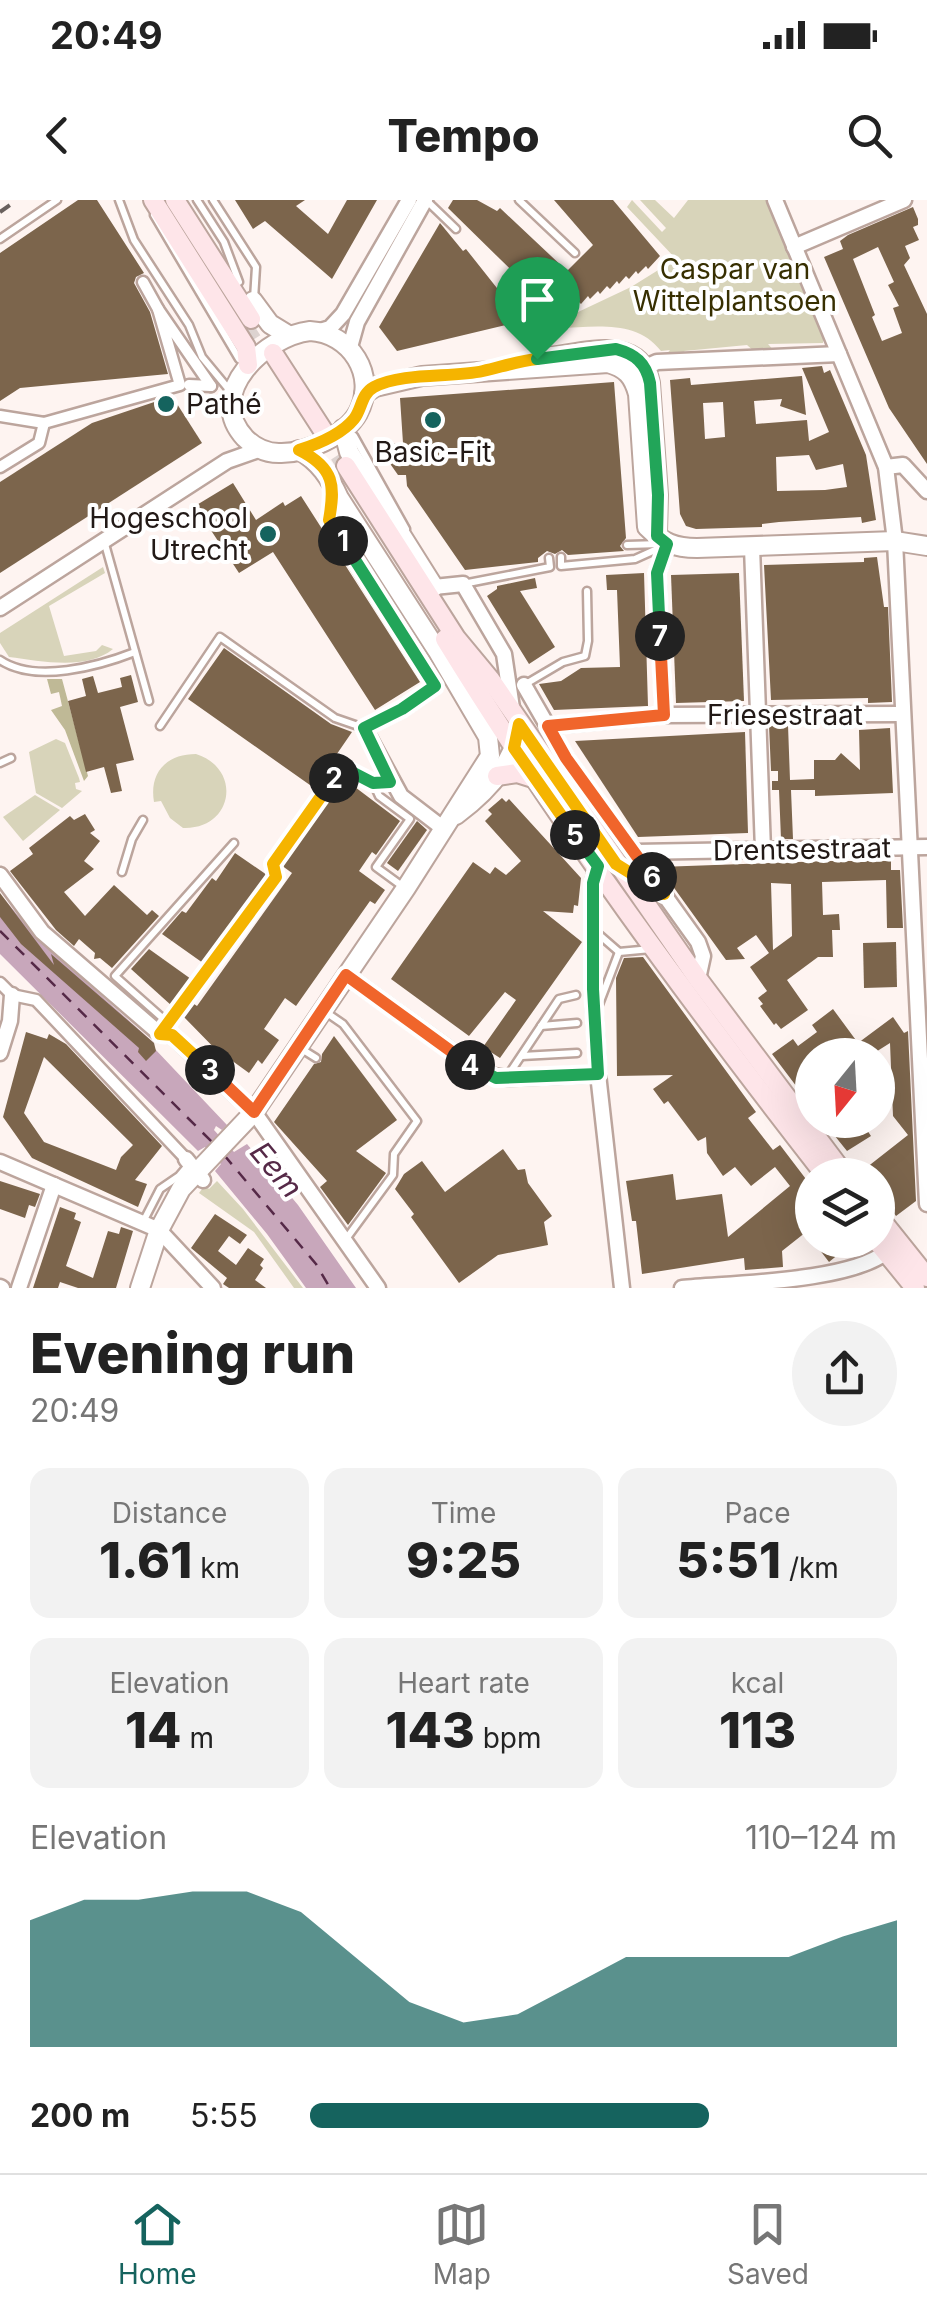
<!DOCTYPE html>
<meta charset="utf-8">
<style>
body{margin:0;font-family:Inter,sans-serif;background:#f2f2f2;color:#222;height:100vh;display:flex;flex-direction:column;font-size:38px;white-space:nowrap}
*{box-sizing:border-box;margin:0}
p{font-size:32px;color:#767676}
.icon{flex:none;width:55px;height:55px;fill:none;stroke:currentColor;stroke-width:2;stroke-linecap:round;stroke-linejoin:round}
.map{position:relative;height:1088px;overflow:hidden}
.details{display:flex;flex-direction:column;background:#fff;flex:1}
.details>*{flex:none}
.needle{width:65px;rotate:198deg}
.buttons{position:absolute;left:795px;top:838px;display:grid;gap:20px}
.buttons a{display:grid;place-items:center;width:100px;height:100px;border-radius:50%;background:#fff;box-shadow:0 10px 40px #0002;font-size:50px}
.pin{position:absolute;display:grid;place-items:center;width:85px;height:85px;color:#fff;margin:-102px -42px;border-radius:50% 50% 50% 0;rotate:-45deg;box-shadow:0 0 10px #0007}
.pin .icon{rotate:45deg}
.km{position:absolute;width:50px;height:50px;margin:-25px;border-radius:50%;background:#222;color:#fff;font-size:28px;line-height:50px;text-align:center}
.round{display:grid;place-items:center;flex:none;width:105px;height:105px;border-radius:52px;background:#f2f2f2}
.headline{display:flex;align-items:center;justify-content:space-between;height:170px;padding:0 30px}
h1{font-size:55px;font-weight:800;line-height:75px}
.stats{display:grid;grid-template-columns:repeat(3,1fr);gap:15px;height:170px;padding:10px 30px}
.stats div{display:grid;align-content:center;border-radius:20px;background:#f2f2f2;text-align:center}
.stats b{font-size:50px;font-weight:800}
.stats small{font-size:28px;font-weight:400}
.stats p{font-size:28px}
.chart{height:280px;padding:20px 30px}
.chart p{display:flex;justify-content:space-between}
.chart svg{width:100%;height:180px;margin-top:10px;fill:#15635e;opacity:.7}
ul{padding:0 30px;list-style:none;font-size:32px}
li{display:grid;grid-template-columns:160px 120px 1fr;align-items:center;height:75px}
li i{height:25px;border-radius:12px;background:#15635e}
.status{display:flex;justify-content:space-between;align-items:center;height:70px;padding:0 50px;background:#fff;direction:ltr}
.status svg{height:28px;fill:currentColor}
header{display:flex;justify-content:space-between;align-items:center;height:130px;padding:0 30px;background:#fff;font-size:45px;font-weight:800}
.tab-bar{display:flex;justify-content:space-around;align-items:center;height:140px;border-top:2px solid #e0e0e0;background:#fff;font-size:28px;color:#767676}
.tab-bar a{display:grid;justify-items:center;gap:5px}
.tab-bar .active{color:#15635e}
.map>svg:first-child{display:block}
</style>
<div class="status"><b>20:49</b><svg viewBox="0 0 49 12"><path d="M0 12V9h3v3zM5 12V6h3v6zM10 12V3h3v9zM15 12V0h3v12zM26 1h20v11H26zM47 4h2v5h-2z"/></svg></div>
<header><svg class="icon" aria-label="back" viewBox="0 0 24 24"><path d="M15 5l-7 7 7 7"/></svg>Tempo<svg class="icon" aria-label="search" viewBox="0 0 24 24"><circle cx="10" cy="10" r="6"/><path d="M15 15l6 6"/></svg></header>
<div class="map">
<svg width="927" height="1088" viewBox="0 0 927 1088">
<rect width="100%" height="100%" fill="#fef4f1"/>
<g fill="#d8d4ba">
<path d="M 632,0 L 662,32 L 666,28 L 640,0 L 655,0 L 674,18 L 688,0 L 767,0 L 824,136 L 823,143 L 768,144 L 775,152 L 756,153 L 747,145 L 684,151 L 690,159 L 665,156 L 670,150 L 661,151 C 637,119 594,127 558,128 L 559,121 L 631,87 L 676,59 L 627,7 Z"/>
<path d="M 103,367 L 105,373 L 49,406 L 64,456 L 96,451 L 102,445 L 113,449 C 86,471 41,461 9,457 L 0,443 L 0,433 Z"/>
<polygon points="56,539 65,543 79,578 80,582 75,583 76,589 82,591 62,608 36,593 29,552"/>
<path d="M 196,554 C 243,569 233,630 183,628 L 170,618 L 161,601 L 154,602 C 149,573 166,554 196,554 Z"/>
<polygon points="35,595 60,610 23,641 3,617"/>
<polygon points="217,981 243,1009 303,1088 294,1088 254,1032 199,993 205,985 209,989"/>
</g>
<polygon fill="#bfb996" points="47,479 62,479 88,576 84,581 65,530 51,510 62,506 59,492 51,494"/>
<polygon fill="#c8a7bb" points="0,694 37,738 154,843 154,848 227,925 222,930 216,926 214,930 234,952 247,944 298,1005 356,1088 306,1088 267,1034 215,971 221,964 205,947 198,951 0,754"/>
<g fill="none" stroke-linecap="round" stroke-linejoin="round">
<g stroke="#552947" stroke-width="2.5" stroke-dasharray="12 10" stroke-linecap="butt">
<polyline points="0,731 215,945"/>
<polyline points="224,955 316,1064 330,1088"/>
</g>
</g>
<g fill="#7c654c" fill-rule="evenodd">
<polygon points="78,0 97,0 144,73 136,77 134,83 150,112 168,174 20,188 0,201 0,53"/>
<polygon points="235,0 305,0 296,6 328,34 347,0 377,0 332,79 265,21 253,29"/>
<polygon points="453,0 477,0 497,11 500,8 567,71 593,45 554,0 613,0 660,56 648,69 646,66 638,74 636,71 629,79 626,76 619,84 617,81 610,89 607,86 600,94 598,91 590,99 588,96 581,104 578,101 571,109 569,106 556,114 448,8"/>
<path d="M 913,7 L 918,19 L 918,25 L 913,27 L 919,40 L 905,46 L 910,58 L 904,65 L 927,114 L 927,264 L 889,208 L 824,57 L 843,49 L 840,41 L 848,35 ZM 878,47 L 894,82 L 888,85 L 899,106 L 893,108 L 902,133 L 882,141 L 872,117 L 875,115 L 853,59 Z"/>
<polygon points="440,23 463,51 466,49 523,121 397,151 379,127"/>
<path d="M 822,166 L 824,173 L 830,170 L 866,255 L 876,320 L 862,323 L 861,317 L 779,322 L 762,324 L 762,327 L 696,329 L 686,326 L 680,314 L 670,180 L 690,178 L 691,185 L 802,176 L 806,215 L 780,206 L 782,199 L 754,201 L 756,224 L 807,220 L 809,241 L 829,232 L 802,168 ZM 723,202 L 725,237 L 705,239 L 703,203 ZM 809,255 L 816,270 L 843,264 L 847,287 L 825,290 L 777,291 L 776,257 Z"/>
<polygon points="614,182 626,338 620,346 624,351 568,355 562,350 555,354 547,351 538,358 538,362 465,370 407,286 406,275 398,275 377,245 403,243 400,198"/>
<polygon points="172,196 202,243 0,373 0,282 92,223"/>
<polygon points="233,283 256,320 283,302 285,306 301,296 420,482 375,510 273,352 239,373 195,306"/>
<polygon points="877,357 884,407 888,407 892,502 868,503 868,498 771,500 764,365 864,362 864,358"/>
<polygon points="644,373 648,506 554,510 539,484 561,481 581,468 620,467 617,390 607,390 606,375"/>
<polygon points="739,373 744,501 676,503 671,375"/>
<polygon points="535,378 537,388 520,391 555,447 529,464 487,396 497,389 497,386"/>
<polygon points="224,448 331,524 352,532 328,567 331,570 317,590 188,499"/>
<polygon points="131,475 138,502 120,507 134,560 116,564 122,591 111,593 104,567 86,572 68,501 86,496 82,479 93,476 98,493 122,487 120,478"/>
<polygon points="769,525 788,525 790,580 814,579 814,560 835,560 841,553 860,570 859,530 890,528 893,593 815,596 815,590 791,590 793,639 781,639 779,590 772,590 772,581 778,581 778,571 771,571"/>
<polygon points="745,532 748,633 638,637 575,541"/>
<polygon points="343,578 400,621 376,655 372,652 359,671 385,690 375,704 370,701 296,806 285,798 264,829 279,840 262,864 258,860 249,873 227,857 226,860 182,815 191,802 197,806 292,673 281,665"/>
<polygon points="502,598 506,602 509,599 581,678 578,706 574,705 573,713 543,711 582,742 500,858 483,847 516,800 505,792 469,836 391,779 473,662 490,674 495,667 506,675 521,661 485,621 492,614 488,610"/>
<polygon points="85,614 95,630 90,633 100,641 84,661 94,669 64,692 85,716 114,685 147,715 152,710 159,716 112,768 100,758 94,759 95,753 79,739 74,746 56,730 10,671 33,654 29,648 70,616 74,620"/>
<polygon points="417,621 427,630 398,671 387,663"/>
<polygon points="235,653 267,675 203,763 162,734 182,711 186,713 212,678 216,681"/>
<path d="M 828,661 L 891,661 L 891,670 L 900,670 L 903,728 L 887,728 L 886,680 L 822,682 L 823,715 L 839,714 L 840,730 L 832,730 L 833,757 L 818,757 L 787,780 L 808,810 L 781,829 L 776,823 L 774,825 L 760,806 L 763,804 L 758,798 L 767,791 L 750,767 L 769,753 L 756,735 L 737,748 L 745,759 L 726,760 L 659,667 ZM 771,683 L 791,684 L 792,736 L 773,750 Z"/>
<polygon points="0,693 54,765 51,754 154,843 156,851 146,861 138,852 139,848 21,744 0,717"/>
<polygon points="896,742 897,787 864,788 863,743"/>
<polygon points="149,749 191,779 172,806 131,769"/>
<polygon points="643,757 756,912 748,918 773,950 780,945 812,987 812,1040 856,1040 829,1062 806,1032 782,1051 783,1067 745,1070 744,1058 642,1074 636,1021 632,1021 626,981 673,974 676,1000 722,994 728,1037 790,986 775,967 751,986 735,967 723,976 707,953 706,937 698,941 668,901 664,904 653,889 673,875 617,876 616,778 624,758"/>
<polygon points="833,809 858,843 893,817 904,833 908,831 916,1001 896,1016 878,991 878,975 857,975 908,935 893,916 890,843 871,855 812,855 812,907 772,854 793,839 798,846 817,832 812,825"/>
<path d="M 26,832 L 47,839 L 49,834 L 66,844 L 162,946 L 135,980 L 147,984 L 138,1007 L 32,958 L 3,917 ZM 44,857 L 133,945 L 121,957 L 116,970 L 44,942 L 24,913 Z"/>
<polygon points="334,836 397,920 356,951 386,973 348,1025 320,987 327,981 274,922 314,864 321,862 322,854"/>
<polygon points="822,920 869,920 873,926 867,930 871,936 847,951"/>
<polygon points="503,949 518,970 525,969 528,983 552,1016 544,1022 548,1045 498,1055 459,1083 411,1017 414,1014 395,989 404,974 422,961 445,992"/>
<polygon points="0,981 40,994 35,1007 29,1005 25,1018 0,1009"/>
<polygon points="60,1007 76,1013 74,1019 81,1022 66,1066 93,1078 108,1031 119,1034 121,1027 133,1031 116,1088 78,1088 60,1082 58,1088 33,1088"/>
<polygon points="215,1014 247,1035 240,1044 229,1036 218,1051 236,1065 248,1048 264,1059 260,1065 263,1068 255,1080 266,1088 229,1088 223,1084 227,1078 191,1048"/>
</g>
<g fill="none" stroke-linecap="round" stroke-linejoin="round">
<g stroke="#ddd3d0" stroke-width="18" stroke-dasharray="18 9" stroke-linecap="butt">
<polyline points="243,125 265,159"/>
<polyline points="324,232 346,266"/>
</g>
<g stroke="#bca59d" stroke-width="11">
<g id="service">
<polyline points="119,0 134,40 189,125 202,157 231,192"/>
<polyline points="197,0 224,42 239,82"/>
<polyline points="213,0 256,67 254,99"/>
<polyline points="426,0 456,29"/>
<polyline points="519,0 575,53"/>
<polyline points="154,15 239,159"/>
<polyline points="0,39 57,0"/>
<polyline points="354,236 406,329"/>
<polyline points="105,344 149,501"/>
<polyline points="627,345 661,344"/>
<polyline points="561,357 561,366 635,359 666,345"/>
<polyline points="463,384 550,367 549,358"/>
<path d="M 0,460 C 35,484 99,466 135,452"/>
<polyline points="524,485 563,462 585,456 588,441 587,391"/>
<polyline points="160,526 220,437 335,518 364,528"/>
<polyline points="0,563 11,558"/>
<polyline points="373,583 379,596 410,619 376,667 402,686"/>
<polyline points="122,672 132,639 143,620"/>
<polyline points="596,732 619,752 651,749"/>
<polyline points="598,807 619,752"/>
<polyline points="327,813 343,824 417,921 394,954 393,975 346,1039"/>
<polyline points="168,823 115,776 234,643"/>
<polyline points="541,826 577,823"/>
<polyline points="160,833 276,677 273,664 339,571 346,569 373,583 390,582"/>
<polyline points="300,848 316,858"/>
<polyline points="522,856 577,853"/>
<polyline points="507,877 559,799 576,795"/>
<polyline points="143,1022 160,989 179,976 190,963"/>
</g>
</g>
<g stroke="#bca59d" stroke-width="15">
<g id="pedestrian">
<polyline points="143,82 158,109"/>
<polyline points="189,185 211,186"/>
<polyline points="0,216 44,223 180,185 158,109 211,186"/>
<polyline points="0,267 39,243 44,223"/>
<polyline points="0,783 12,795 36,800 186,959"/>
</g>
</g>
<g stroke="#bca59d" stroke-width="19">
<g id="minor">
<polyline points="775,0 886,267 895,341 927,1004"/>
<polyline points="794,47 904,0"/>
<polyline points="320,131 330,128 343,114 409,0"/>
<polyline points="350,147 357,122 425,0"/>
<polyline points="637,171 657,162 839,154"/>
<polyline points="886,267 903,265 927,291"/>
<polyline points="335,289 329,320 435,486 402,509 364,528 401,596 444,629"/>
<polyline points="752,347 763,650"/>
<polyline points="434,387 463,384 504,454 512,508"/>
<polyline points="0,408 227,261 261,249"/>
<polyline points="524,485 566,558 698,742 703,756 698,779"/>
<polyline points="664,515 657,373 667,344"/>
<polyline points="549,526 664,515 902,514"/>
<polyline points="635,652 927,647"/>
<polyline points="597,666 593,683 593,789 598,874 622,1088"/>
<polyline points="0,675 42,732 160,834 172,835 254,912 378,1088"/>
<polyline points="346,775 483,874 507,878 598,874"/>
<polyline points="0,853 10,821 12,795"/>
<polyline points="186,959 203,980"/>
<polyline points="0,962 159,1030 213,1088"/>
<polyline points="0,1087 2,1088"/>
<polyline points="19,1088 54,985"/>
<path d="M 682,1088 C 732,1083 849,1082 886,1052 L 885,1043"/>
</g>
</g>
<g stroke="#bca59d" stroke-width="22">
<g id="tertiary">
<polyline points="253,101 270,124 288,135"/>
<path d="M 310,131 C 350,133 378,175 358,213 C 345,236 305,254 279,253 C 266,253 254,247 245,238 C 203,193 266,136 310,131 Z"/>
<path d="M 549,157 C 584,153 640,134 650,183 L 658,295 L 657,332"/>
<path d="M 364,194 L 375,187 L 422,176 L 608,163 C 626,168 633,176 638,194 L 647,327 C 663,343 675,348 697,348 L 895,341 L 927,346"/>
<polyline points="343,229 349,252 434,387"/>
<path d="M 456,615 C 483,595 510,568 518,534"/>
<path d="M 140,1088 L 159,1030 L 181,989 L 254,912 L 406,688 L 490,556 L 488,537 L 437,450 L 339,298 C 330,278 319,261 299,250"/>
</g>
</g>
<g stroke="#bca59d" stroke-width="22">
<g id="secondary">
<polyline points="153,0 246,147 248,165"/>
<polyline points="175,0 251,119"/>
<polyline points="273,153 324,232"/>
<polyline points="346,266 456,438 490,479 698,779 845,975"/>
<path d="M 445,439 C 559,625 691,803 825,975"/>
<polyline points="497,576 517,573 536,579"/>
<polyline points="878,1016 927,1077"/>
<polyline points="876,1040 915,1088"/>
</g>
</g>
<use href="#service" stroke="#fff" stroke-width="6"/>
<use href="#pedestrian" stroke="#fff" stroke-width="10"/>
<use href="#minor" stroke="#fff" stroke-width="14"/>
<use href="#tertiary" stroke="#fff" stroke-width="18"/>
<use href="#secondary" stroke="#fee5e9" stroke-width="18"/>
<polyline stroke="#69605d" stroke-width="4" stroke-dasharray="12 12" stroke-linecap="butt" points="0,12 17,0"/>
</g>
<g fill="none" stroke-linecap="round" stroke-linejoin="round">
<g stroke="#fff" stroke-width="20">
<path id="split-1" d="M 343,341 L 329,320 C 335,286 335,268 299,250 C 318,244 341,235 354,219 C 362,209 361,194 374,187 C 403,172 452,178 483,171 C 501,167 518,161 537,159"/>
</g>
<g stroke="#fff" stroke-width="20">
<polyline id="split-2" points="334,578 339,571 346,569 373,583 390,582 364,528 402,509 435,486 343,341"/>
</g>
<g stroke="#fff" stroke-width="20">
<polyline id="split-3" points="210,870 172,835 160,834 276,677 273,664 334,578"/>
</g>
<g stroke="#fff" stroke-width="20">
<polyline id="split-4" points="210,870 254,912 346,775 470,865"/>
</g>
<g stroke="#fff" stroke-width="20">
<polyline id="split-5" points="470,865 496,878 598,874 593,789 593,683 598,666 575,635"/>
</g>
<g stroke="#fff" stroke-width="20">
<polyline id="split-6" points="575,635 514,548 519,524 616,664 664,694 652,677"/>
</g>
<g stroke="#fff" stroke-width="20">
<polyline id="split-7" points="652,677 566,558 548,526 664,515 660,436"/>
</g>
<g stroke="#fff" stroke-width="20">
<path id="split-8" d="M 537,159 L 616,149 C 635,154 646,163 650,183 L 658,295 L 657,336 L 667,344 L 657,373 L 660,436"/>
</g>
<use href="#split-1" stroke="#f5b400" stroke-width="12"/>
<use href="#split-2" stroke="#22a559" stroke-width="12"/>
<use href="#split-3" stroke="#f5b400" stroke-width="12"/>
<use href="#split-4" stroke="#f0652b" stroke-width="12"/>
<use href="#split-5" stroke="#22a559" stroke-width="12"/>
<use href="#split-6" stroke="#f5b400" stroke-width="12"/>
<use href="#split-7" stroke="#f0652b" stroke-width="12"/>
<use href="#split-8" stroke="#22a559" stroke-width="12"/>
</g>
<g fill="#15635e" stroke="#fff" stroke-width="4">
<circle cx="166" cy="204" r="10"/>
<circle cx="433" cy="220" r="10"/>
<circle cx="268" cy="334" r="10"/>
</g>
<g text-anchor="middle" stroke-width="8" stroke-linejoin="round" paint-order="stroke">
<g font-size="28" fill="#372f01" stroke="#fff">
<text x="735" y="79">Caspar van<tspan x="735" dy="32">Wittelplantsoen</tspan></text>
</g>
<g font-size="28" fill="#221916" stroke="#fff" text-anchor="start">
<text x="186" y="214">Pathé</text>
<text x="433" y="262" text-anchor="middle">Basic-Fit</text>
<text x="248" y="328" text-anchor="end">Hogeschool<tspan x="248" dy="32">Utrecht</tspan></text>
</g>
<g font-size="28" fill="#221916" stroke="#fff">
<text x="785" y="525">Friesestraat</text>
<text transform="translate(802 649) rotate(-1)" y="10">Drentsestraat</text>
</g>
<g font-size="30" font-style="italic" fill="#552947" stroke="#fff">
<text transform="translate(276 970) rotate(50)" y="10">Eem</text>
</g>
</g>
</svg>
<div class="buttons">
<a><svg class="needle" viewBox="-14 -14 28 28"><path d="M0-13l5 13h-10z" fill="#e53935"/><path d="M0 13l5-13h-10z" fill="#767676"/></svg></a>
<a><svg class="icon" aria-label="layers" viewBox="0 0 24 24"><path d="M12 4l9 5-9 5-9-5zM3 14l9 5 9-5"/></svg></a>
</div>
<div class="pin" style="left:537px;top:159px;background:#1e9e55"><svg class="icon" aria-label="arrive" viewBox="0 0 24 24"><path d="M6 21V4h12l-3 4 3 4H6"/></svg></div>
<b class="km" style="left:343px;top:341px">1</b>
<b class="km" style="left:334px;top:578px">2</b>
<b class="km" style="left:210px;top:870px">3</b>
<b class="km" style="left:470px;top:865px">4</b>
<b class="km" style="left:575px;top:635px">5</b>
<b class="km" style="left:652px;top:677px">6</b>
<b class="km" style="left:660px;top:436px">7</b>
</div>
<section class="details">
<div class="headline"><div><h1>Evening run</h1><p>20:49</p></div><a class="round"><svg class="icon" aria-label="share" viewBox="0 0 24 24"><path d="M12 15V3M7 8l5-5 5 5M5 13v7h14v-7"/></svg></a></div>
<div class="stats">
<div><p>Distance</p><b>1.61<small> km</small></b></div>
<div><p>Time</p><b>9:25</b></div>
<div><p>Pace</p><b>5:51<small> /km</small></b></div>
</div>
<div class="stats">
<div><p>Elevation</p><b>14<small> m</small></b></div>
<div><p>Heart rate</p><b>143<small> bpm</small></b></div>
<div><p>kcal</p><b>113</b></div>
</div>
<div class="chart"><p><span>Elevation</span>110–124 m</p>
<svg viewBox="0 0 160 44" preserveAspectRatio="none"><path d="M0 44V13L10 8L20 8L30 6L40 6L50 11L60 22L70 33L80 38L90 36L100 29L110 22L120 22L130 22L140 22L150 17L160 13V44z"/></svg>
</div>
<ul>
<li><b>200 m</b>5:55<i style="width:68%"></i></li>
</ul>
</section>
<nav class="tab-bar">
<a class="active"><svg class="icon" aria-label="home" viewBox="0 0 24 24"><path d="M3 11l9-7 9 7M6 9v11h12V9"/></svg>Home</a>
<a><svg class="icon" aria-label="map" viewBox="0 0 24 24"><path d="M3 6l6-2 6 2 6-2v14l-6 2-6-2-6 2zM9 4v14M15 6v14"/></svg>Map</a>
<a><svg class="icon" aria-label="saved" viewBox="0 0 24 24"><path d="M7 4h10v16l-5-4-5 4z"/></svg>Saved</a>
</nav>
